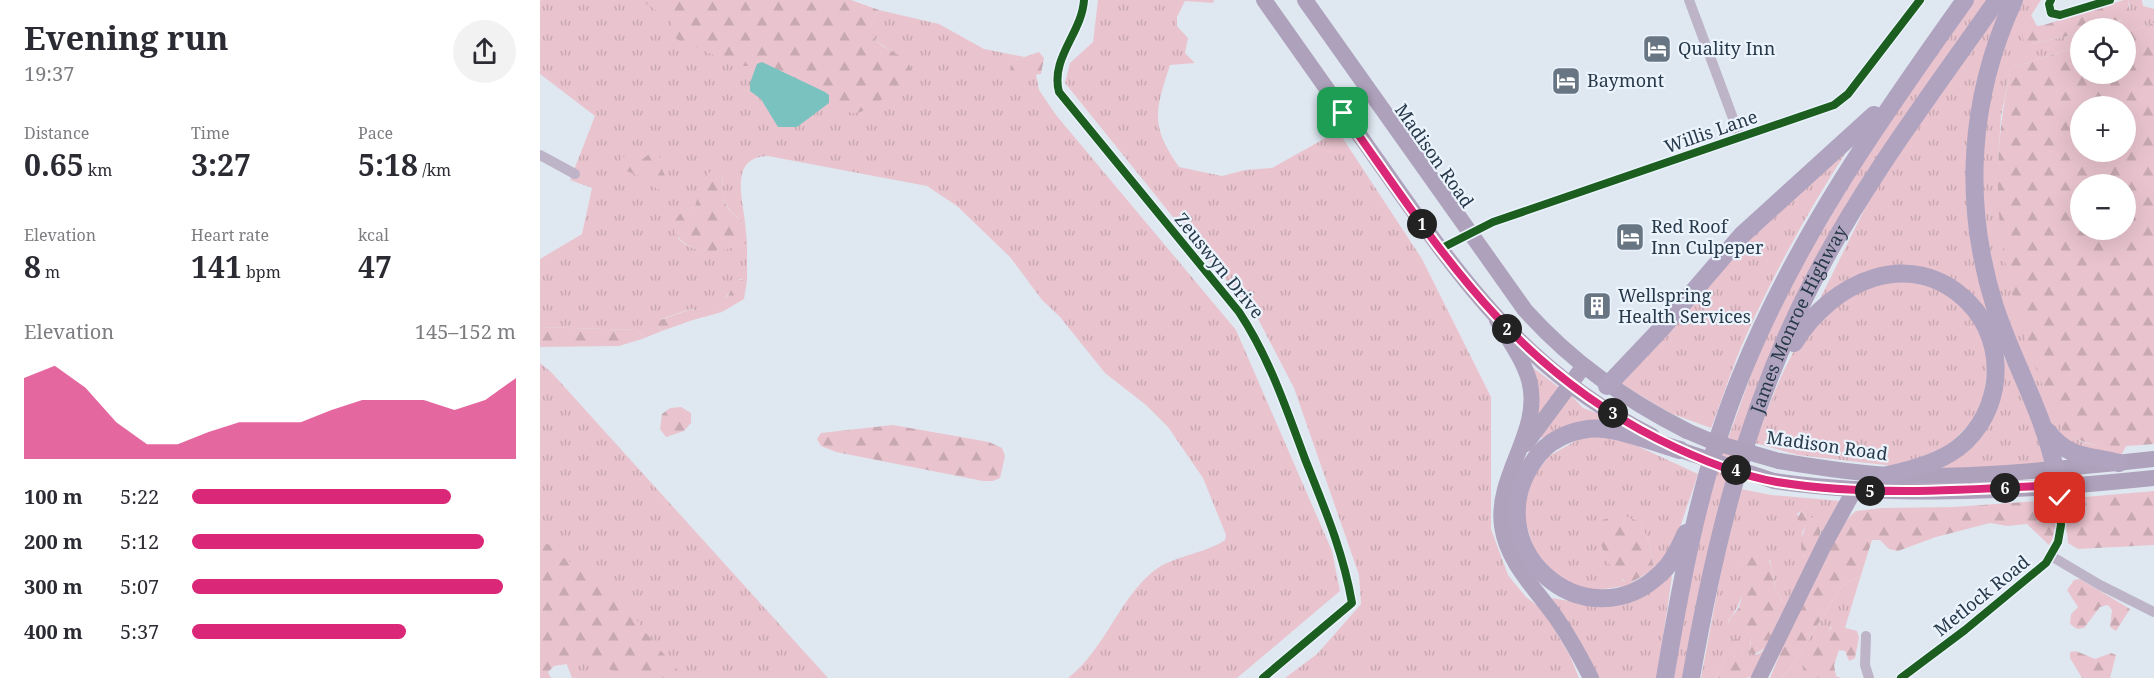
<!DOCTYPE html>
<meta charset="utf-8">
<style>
body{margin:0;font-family:"Noto Serif",serif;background:#f2f2f3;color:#2b2b33;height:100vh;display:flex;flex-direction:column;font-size:22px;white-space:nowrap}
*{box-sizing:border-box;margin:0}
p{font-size:20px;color:#7c7c81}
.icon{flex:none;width:33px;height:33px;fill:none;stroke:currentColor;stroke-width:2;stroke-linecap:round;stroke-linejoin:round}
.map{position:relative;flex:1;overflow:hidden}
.sheet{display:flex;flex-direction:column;background:#fff;width:540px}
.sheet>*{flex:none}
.buttons{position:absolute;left:1530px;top:18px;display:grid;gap:12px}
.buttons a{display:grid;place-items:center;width:66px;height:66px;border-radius:50%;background:#fff;box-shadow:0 6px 24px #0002;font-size:30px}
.pin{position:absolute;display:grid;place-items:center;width:51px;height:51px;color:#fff;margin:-26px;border-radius:12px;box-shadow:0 3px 9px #0006}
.km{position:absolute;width:30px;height:30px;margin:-15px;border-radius:50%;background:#222;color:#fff;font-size:16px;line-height:30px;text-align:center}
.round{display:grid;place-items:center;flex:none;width:63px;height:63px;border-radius:32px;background:#f2f2f3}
.summary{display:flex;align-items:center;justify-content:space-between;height:102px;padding:0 24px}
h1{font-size:33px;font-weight:700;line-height:45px}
.figures{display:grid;grid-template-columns:repeat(3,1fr);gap:9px;height:102px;padding:6px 24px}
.figures div{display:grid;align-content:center}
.figures b{font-size:30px;font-weight:700}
.figures small{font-size:16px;font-weight:400}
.figures p{font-size:16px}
.chart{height:168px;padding:12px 24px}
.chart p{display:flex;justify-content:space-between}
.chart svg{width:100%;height:108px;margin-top:6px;fill:#db2777;opacity:.7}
ul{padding:0 24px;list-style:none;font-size:20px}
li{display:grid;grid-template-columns:96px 72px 1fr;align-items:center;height:45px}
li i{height:15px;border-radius:8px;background:#db2777}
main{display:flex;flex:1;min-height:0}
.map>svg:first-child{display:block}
</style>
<main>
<section class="sheet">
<div class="summary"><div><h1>Evening run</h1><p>19:37</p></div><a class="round"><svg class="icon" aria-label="share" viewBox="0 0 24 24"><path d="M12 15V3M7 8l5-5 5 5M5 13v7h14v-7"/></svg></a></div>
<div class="figures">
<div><p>Distance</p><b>0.65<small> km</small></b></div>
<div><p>Time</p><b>3:27</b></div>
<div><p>Pace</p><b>5:18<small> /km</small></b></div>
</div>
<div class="figures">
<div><p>Elevation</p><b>8<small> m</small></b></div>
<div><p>Heart rate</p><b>141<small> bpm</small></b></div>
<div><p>kcal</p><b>47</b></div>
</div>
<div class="chart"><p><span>Elevation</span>145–152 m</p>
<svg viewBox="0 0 160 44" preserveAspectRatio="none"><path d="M0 44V11L10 6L20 15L30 29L40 38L50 38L60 33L70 29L80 29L90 29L100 24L110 20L120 20L130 20L140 24L150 20L160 11V44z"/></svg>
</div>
<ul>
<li><b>100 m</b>5:22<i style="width:80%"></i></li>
<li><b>200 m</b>5:12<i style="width:90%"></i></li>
<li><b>300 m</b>5:07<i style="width:96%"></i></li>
<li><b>400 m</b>5:37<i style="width:66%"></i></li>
</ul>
</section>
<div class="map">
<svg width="1614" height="678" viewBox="0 0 1614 678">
<defs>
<pattern id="grass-tufts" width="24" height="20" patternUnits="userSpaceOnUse" patternTransform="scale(1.5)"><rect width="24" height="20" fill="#e9c4ce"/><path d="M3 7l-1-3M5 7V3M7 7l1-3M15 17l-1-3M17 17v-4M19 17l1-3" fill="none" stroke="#c8a9b2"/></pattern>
<pattern id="forest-firs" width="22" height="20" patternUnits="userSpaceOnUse" patternTransform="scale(1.5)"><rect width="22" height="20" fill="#e9c4ce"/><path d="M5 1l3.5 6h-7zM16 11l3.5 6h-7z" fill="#c8a9b2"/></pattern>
</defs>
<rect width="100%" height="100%" fill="#dfe8f1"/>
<g fill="url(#grass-tufts)">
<path d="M 0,0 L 236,0 L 357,53 C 335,42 319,35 339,10 L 399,24 L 444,49 L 485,57 L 473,61 L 495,69 L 499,90 L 516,115 L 696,330 L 792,551 L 800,591 L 697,678 L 528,678 C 563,651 577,604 610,574 C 631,555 663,555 685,540 L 686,535 L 663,478 L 628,427 L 606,405 L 565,373 L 520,317 L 502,300 L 470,257 L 417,206 L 387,186 L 228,156 C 190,157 202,196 205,222 C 185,211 180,197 183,176 L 160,196 L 155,206 L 141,213 L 138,238 C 154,257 186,251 207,243 L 207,281 L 200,279 C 190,289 187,299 176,308 L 182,312 L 153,320 L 154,309 L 150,309 L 122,319 L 117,326 L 122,331 L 102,339 L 103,335 L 95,330 L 0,327 L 0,259 L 42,234 L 52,188 L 30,180 L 55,116 L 0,74 Z"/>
<path d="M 558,0 L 674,0 L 673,3 L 645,1 L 637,17 L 637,26 L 648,38 L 645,53 L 655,63 L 630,65 C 615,111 610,125 639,167 L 682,176 L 705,170 L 732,168 L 798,131 L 882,259 L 951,397 L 951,529 L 968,575 L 986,597 L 1003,610 L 1030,656 L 1039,678 L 745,678 L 777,654 L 821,604 L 819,575 L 754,388 L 715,313 L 658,248 L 525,83 L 530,63 L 553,42 Z"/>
<polygon points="1433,0 1450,0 1256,302 1144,678 1131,678 1171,486 1221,347 1287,214"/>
<path d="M 1477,0 L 1501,0 L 1483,28 L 1488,45 L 1540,33 L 1540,46 L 1471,68 L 1461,116 L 1458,162 L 1512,407 C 1535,447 1542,445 1586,446 L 1582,454 L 1562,455 L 1516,437 L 1463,313 L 1444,245 L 1440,126 Z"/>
<polygon points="1588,0 1602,0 1603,6 1614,9 1614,23 1586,32 1586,28 1554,28 1580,21 1590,8"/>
<polygon points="1465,3 1438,88 1450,316 1375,270 1273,313 1336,186"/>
<path d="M 1314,140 C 1272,203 1236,269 1205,338 C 1192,367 1183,398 1171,428 L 1130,413 L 1080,383 L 1202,239 Z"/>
<path d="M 1347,279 L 1397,287 L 1434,317 L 1449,354 L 1442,411 L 1399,456 L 1354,466 L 1258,455 L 1215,443 C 1232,398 1254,331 1295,302 C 1309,291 1331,286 1347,279 Z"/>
<polygon points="1460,351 1482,388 1506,459 1502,463 1397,471 1429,445"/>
<polygon points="983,360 1021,389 994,424"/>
<polygon points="0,363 11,372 288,678 32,678 0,593"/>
<polygon points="1030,394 1043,408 1070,418 1072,424 1002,438 998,433"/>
<polygon points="1065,436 1091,443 1158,474 1134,545 1114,569 1109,542 1100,522 1063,551 1083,581 1098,584 1044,592 998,561 982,512 993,477 1009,456 1039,439"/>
<path d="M 1201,489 L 1231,495 L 1301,501 L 1281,536 L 1281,524 L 1261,511 L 1257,514 L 1266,525 L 1262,533 L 1263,557 L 1265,558 L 1274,550 L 1236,633 L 1242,601 L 1236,590 L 1230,560 L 1202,563 C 1207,585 1202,604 1188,621 L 1191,632 L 1206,632 L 1211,637 L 1210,652 L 1217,655 L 1229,646 L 1213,678 L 1206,677 L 1201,646 L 1194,654 L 1195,659 L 1186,659 L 1175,678 L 1161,678 L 1182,566 Z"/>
<polygon points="1129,573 1132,576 1117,678 1053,678 1012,598 1047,604"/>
<polygon points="1321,575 1305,628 1291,627 1259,678 1241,678 1250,669 1301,587"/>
</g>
<g fill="url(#forest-firs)" fill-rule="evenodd">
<path d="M 101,0 L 129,0 L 133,3 L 133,0 L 311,0 L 339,10 C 314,41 348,46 368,61 L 375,81 C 363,94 354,94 339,101 C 333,103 329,109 323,111 C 311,117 292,108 289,95 L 219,62 L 210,66 L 200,66 L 138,40 L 130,33 L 133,26 L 129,19 Z"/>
<path d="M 1584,0 L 1588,0 L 1590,15 C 1575,24 1558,28 1540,28 L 1540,33 L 1488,45 L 1483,39 L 1483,28 L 1491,15 L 1497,26 L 1504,25 Z"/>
<path d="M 1614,23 L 1614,444 C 1586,446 1554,451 1530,435 C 1514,425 1507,396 1500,379 C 1457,271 1446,182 1471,68 L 1540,46 L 1540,74 L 1586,74 L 1586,32 ZM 1540,106 L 1586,106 L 1586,152 L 1540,152 ZM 1540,184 L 1586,184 L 1586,230 L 1540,230 Z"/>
<polygon points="499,52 504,58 501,74 491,75 470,70 473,61"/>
<path d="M 109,154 L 116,154 L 120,157 C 119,169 127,174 127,185 L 118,190 L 106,178 L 86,171 L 81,165 L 81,157 L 91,157 L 98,163 Z"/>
<path d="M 177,167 L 182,169 C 184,195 178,207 205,222 L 207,243 C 195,248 179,252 166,251 C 150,251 123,233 139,215 C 143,211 150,209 155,206 C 161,191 161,175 177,167 Z"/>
<polygon points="196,279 207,281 204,299 182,312 176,308 177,303 188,296"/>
<polygon points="151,309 157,311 153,320 122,331 117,326 118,321"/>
<polygon points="0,327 95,330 103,335 102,339 79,346 0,347"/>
<polygon points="141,407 151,413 151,423 144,431 126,437 120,429 122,414 130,408"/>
<polygon points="353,425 449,442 462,448 465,456 460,478 453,481 443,481 296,452 281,446 277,439 281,433"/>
<polygon points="1614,491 1614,545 1538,549 1528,543 1526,524 1533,498"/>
<path d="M 1497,501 C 1501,503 1508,504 1511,507 C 1519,516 1515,537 1509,545 L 1487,524 L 1467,526 L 1450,523 L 1396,537 L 1358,551 L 1349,549 L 1340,540 L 1332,540 L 1321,575 L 1301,587 L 1250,669 L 1241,678 L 1230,678 C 1244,645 1290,529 1316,511 L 1342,508 L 1414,507 Z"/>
<path d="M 1261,511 L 1281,524 C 1281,538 1278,550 1265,559 C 1258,549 1262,535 1266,525 L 1257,519 Z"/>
<path d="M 1082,515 L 1100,522 L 1109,542 L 1114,569 L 1089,584 C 1070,574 1054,541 1062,520 Z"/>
<path d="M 0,542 L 16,547 L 22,557 L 44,571 L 61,589 L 76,590 L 106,633 L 144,678 C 123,678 97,678 77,673 C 59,665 52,650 32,651 L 27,664 L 14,666 L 8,672 L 11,678 L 0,678 Z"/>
<path d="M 1216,549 C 1234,556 1231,572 1236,589 C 1238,595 1242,600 1243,606 L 1229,646 L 1213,655 L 1210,652 L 1211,637 L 1206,632 L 1191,632 C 1183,620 1194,617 1199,607 C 1206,588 1200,571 1203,553 Z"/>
<polygon points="1540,579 1590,609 1576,631 1570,627 1572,610 1568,605 1560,607 1544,628 1537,629 1530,624 1531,614 1538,607 1527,590 1534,580"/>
<polygon points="1294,625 1317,631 1319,637 1315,658 1309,661 1305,651 1299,650 1294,665 1296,676 1301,678 1259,678 1283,637"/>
<polygon points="1197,639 1201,646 1207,678 1175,678 1186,659 1195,659 1194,654 1186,649 1183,642"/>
<polygon points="1536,651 1555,659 1571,653 1576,655 1570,678 1542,678 1530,658 1530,652"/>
</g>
<polygon fill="#79c2c0" points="222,62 285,92 289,95 289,103 257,127 238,127 221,99 210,91 210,83 217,64"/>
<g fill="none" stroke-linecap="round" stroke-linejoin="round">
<g stroke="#bdb4c8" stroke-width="10">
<path d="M 544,0 C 542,33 510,58 519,92 L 699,312 C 729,357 746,408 765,459 C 784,507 803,551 812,603 L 723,678"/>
<polyline points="1149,0 1200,137"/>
<polyline points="1511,0 1509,4 1511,13 1520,15 1570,0"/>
<polyline points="0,155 35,174"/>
<polyline points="900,249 953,222 1294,105 1308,94 1380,0"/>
<polyline points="1511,556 1560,585 1614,612"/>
<polyline points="1326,636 1325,665 1329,678"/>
<polyline points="1361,678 1425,630 1506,563 1518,542 1521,525 1518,485"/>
</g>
<g stroke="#aea1bb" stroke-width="16">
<path d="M 724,0 C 765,58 806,116 847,174 C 924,284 988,373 1112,436"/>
<path d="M 765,0 L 985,310 C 1032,362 1084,399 1147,431"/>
<path d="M 1239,461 C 1275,467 1311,473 1348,475 C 1436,479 1526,468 1614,459"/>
<path d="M 1234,481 C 1360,499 1488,491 1614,478"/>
</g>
<g stroke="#aea2bd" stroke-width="16">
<path d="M 957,320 C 968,339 983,359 989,380 C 1003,431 955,474 962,526 C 967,563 997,590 1017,619 C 1030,638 1041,658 1051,678"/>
<polyline points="986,444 1043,367"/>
<polyline points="1219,678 1285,543 1315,489"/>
</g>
<g stroke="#afa3bf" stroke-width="18">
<path d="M 1474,0 C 1429,98 1422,203 1455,307 C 1473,362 1503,412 1515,469"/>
<path d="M 1254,343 C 1291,282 1371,244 1429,303 C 1469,344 1463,413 1418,448 C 1398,463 1371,470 1347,475"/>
<polyline points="1067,386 1121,329 1202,235 1334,115"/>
<path d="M 1507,431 C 1528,459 1548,455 1579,463"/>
<path d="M 1140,450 C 1116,443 1089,432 1065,429 C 1042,426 1014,436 999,454 C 927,544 1046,648 1122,572 C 1133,562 1139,547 1146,533"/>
<path d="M 1125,678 C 1142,576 1161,474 1200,378 C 1256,238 1338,122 1425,0"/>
<path id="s1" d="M 1151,678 C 1175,541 1207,410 1271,285 C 1323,183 1392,93 1457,0"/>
</g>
<g stroke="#aea1bb" stroke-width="16">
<polyline points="1147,431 1173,442 1239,461"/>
<polyline points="1140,450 1234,481"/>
</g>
<g stroke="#ebf4fd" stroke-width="11">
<g id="cycleway">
<path d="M 544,0 C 542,33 510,58 519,92 L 699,312 C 729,357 746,408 765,459 C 784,507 803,551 812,603 L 723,678"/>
<polyline points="1511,0 1509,4 1511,13 1520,15 1570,0"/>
<polyline points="900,249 953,222 1294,105 1308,94 1380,0"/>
<polyline points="1361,678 1425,630 1506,563 1518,542 1521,525 1518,485"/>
</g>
</g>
<use href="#cycleway" stroke="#1b5e20" stroke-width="8"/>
</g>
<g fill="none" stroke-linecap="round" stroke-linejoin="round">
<g stroke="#fff" stroke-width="12">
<path id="route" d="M 803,113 C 897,245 966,362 1118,439 C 1154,457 1196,475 1237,482 C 1330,497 1424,490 1518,485 L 1520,498"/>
</g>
<use href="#route" stroke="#db2777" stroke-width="8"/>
</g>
<defs>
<g id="hotel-square" transform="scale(1.5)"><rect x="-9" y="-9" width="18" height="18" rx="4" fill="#687684" stroke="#ebf4fd"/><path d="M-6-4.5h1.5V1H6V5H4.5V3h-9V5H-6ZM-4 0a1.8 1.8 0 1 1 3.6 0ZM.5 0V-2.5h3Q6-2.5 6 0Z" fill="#fff"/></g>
<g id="building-square" transform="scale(1.5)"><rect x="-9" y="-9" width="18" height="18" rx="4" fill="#687684" stroke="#ebf4fd"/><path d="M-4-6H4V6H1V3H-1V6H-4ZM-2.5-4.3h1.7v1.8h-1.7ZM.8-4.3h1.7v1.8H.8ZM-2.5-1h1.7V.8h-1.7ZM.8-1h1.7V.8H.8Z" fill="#fff"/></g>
</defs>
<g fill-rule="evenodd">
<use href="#hotel-square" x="1117" y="49"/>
<use href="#hotel-square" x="1026" y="81"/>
<use href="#hotel-square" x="1090" y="237"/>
<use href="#building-square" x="1057" y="306"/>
</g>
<g text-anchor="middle" stroke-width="4.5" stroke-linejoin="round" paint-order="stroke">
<g font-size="18" fill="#28394a" stroke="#ebf4fd" text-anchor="start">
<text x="1138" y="55">Quality Inn</text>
<text x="1047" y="87">Baymont</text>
<text x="1111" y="233">Red Roof<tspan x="1111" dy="21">Inn Culpeper</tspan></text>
<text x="1078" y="302">Wellspring<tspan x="1078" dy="21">Health Services</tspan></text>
</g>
<g font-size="18" fill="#28394a" stroke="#ebf4fd">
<text transform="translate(1171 132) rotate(-19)" y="6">Willis Lane</text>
<text transform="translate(894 156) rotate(55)" y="6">Madison Road</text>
<text transform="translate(679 266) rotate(51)" y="6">Zeuswyn Drive</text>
<text dy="6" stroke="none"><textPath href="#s1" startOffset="376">James Monroe Highway</textPath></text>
<text transform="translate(1287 446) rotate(8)" y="6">Madison Road</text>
<text transform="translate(1442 596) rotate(-39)" y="6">Metlock Road</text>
</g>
</g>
</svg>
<div class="buttons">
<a><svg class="icon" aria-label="locate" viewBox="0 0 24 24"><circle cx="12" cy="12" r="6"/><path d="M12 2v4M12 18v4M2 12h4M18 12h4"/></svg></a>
<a>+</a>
<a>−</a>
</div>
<div class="pin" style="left:803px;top:113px;background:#1e9e55"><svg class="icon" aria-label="arrive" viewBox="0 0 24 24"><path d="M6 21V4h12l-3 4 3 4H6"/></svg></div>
<div class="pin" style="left:1520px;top:498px;background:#d93025"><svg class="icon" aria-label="check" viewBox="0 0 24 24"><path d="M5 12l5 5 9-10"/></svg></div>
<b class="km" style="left:882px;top:224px">1</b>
<b class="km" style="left:967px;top:329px">2</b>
<b class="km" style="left:1073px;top:413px">3</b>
<b class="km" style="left:1196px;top:470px">4</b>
<b class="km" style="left:1330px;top:491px">5</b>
<b class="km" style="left:1465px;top:488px">6</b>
</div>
</main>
